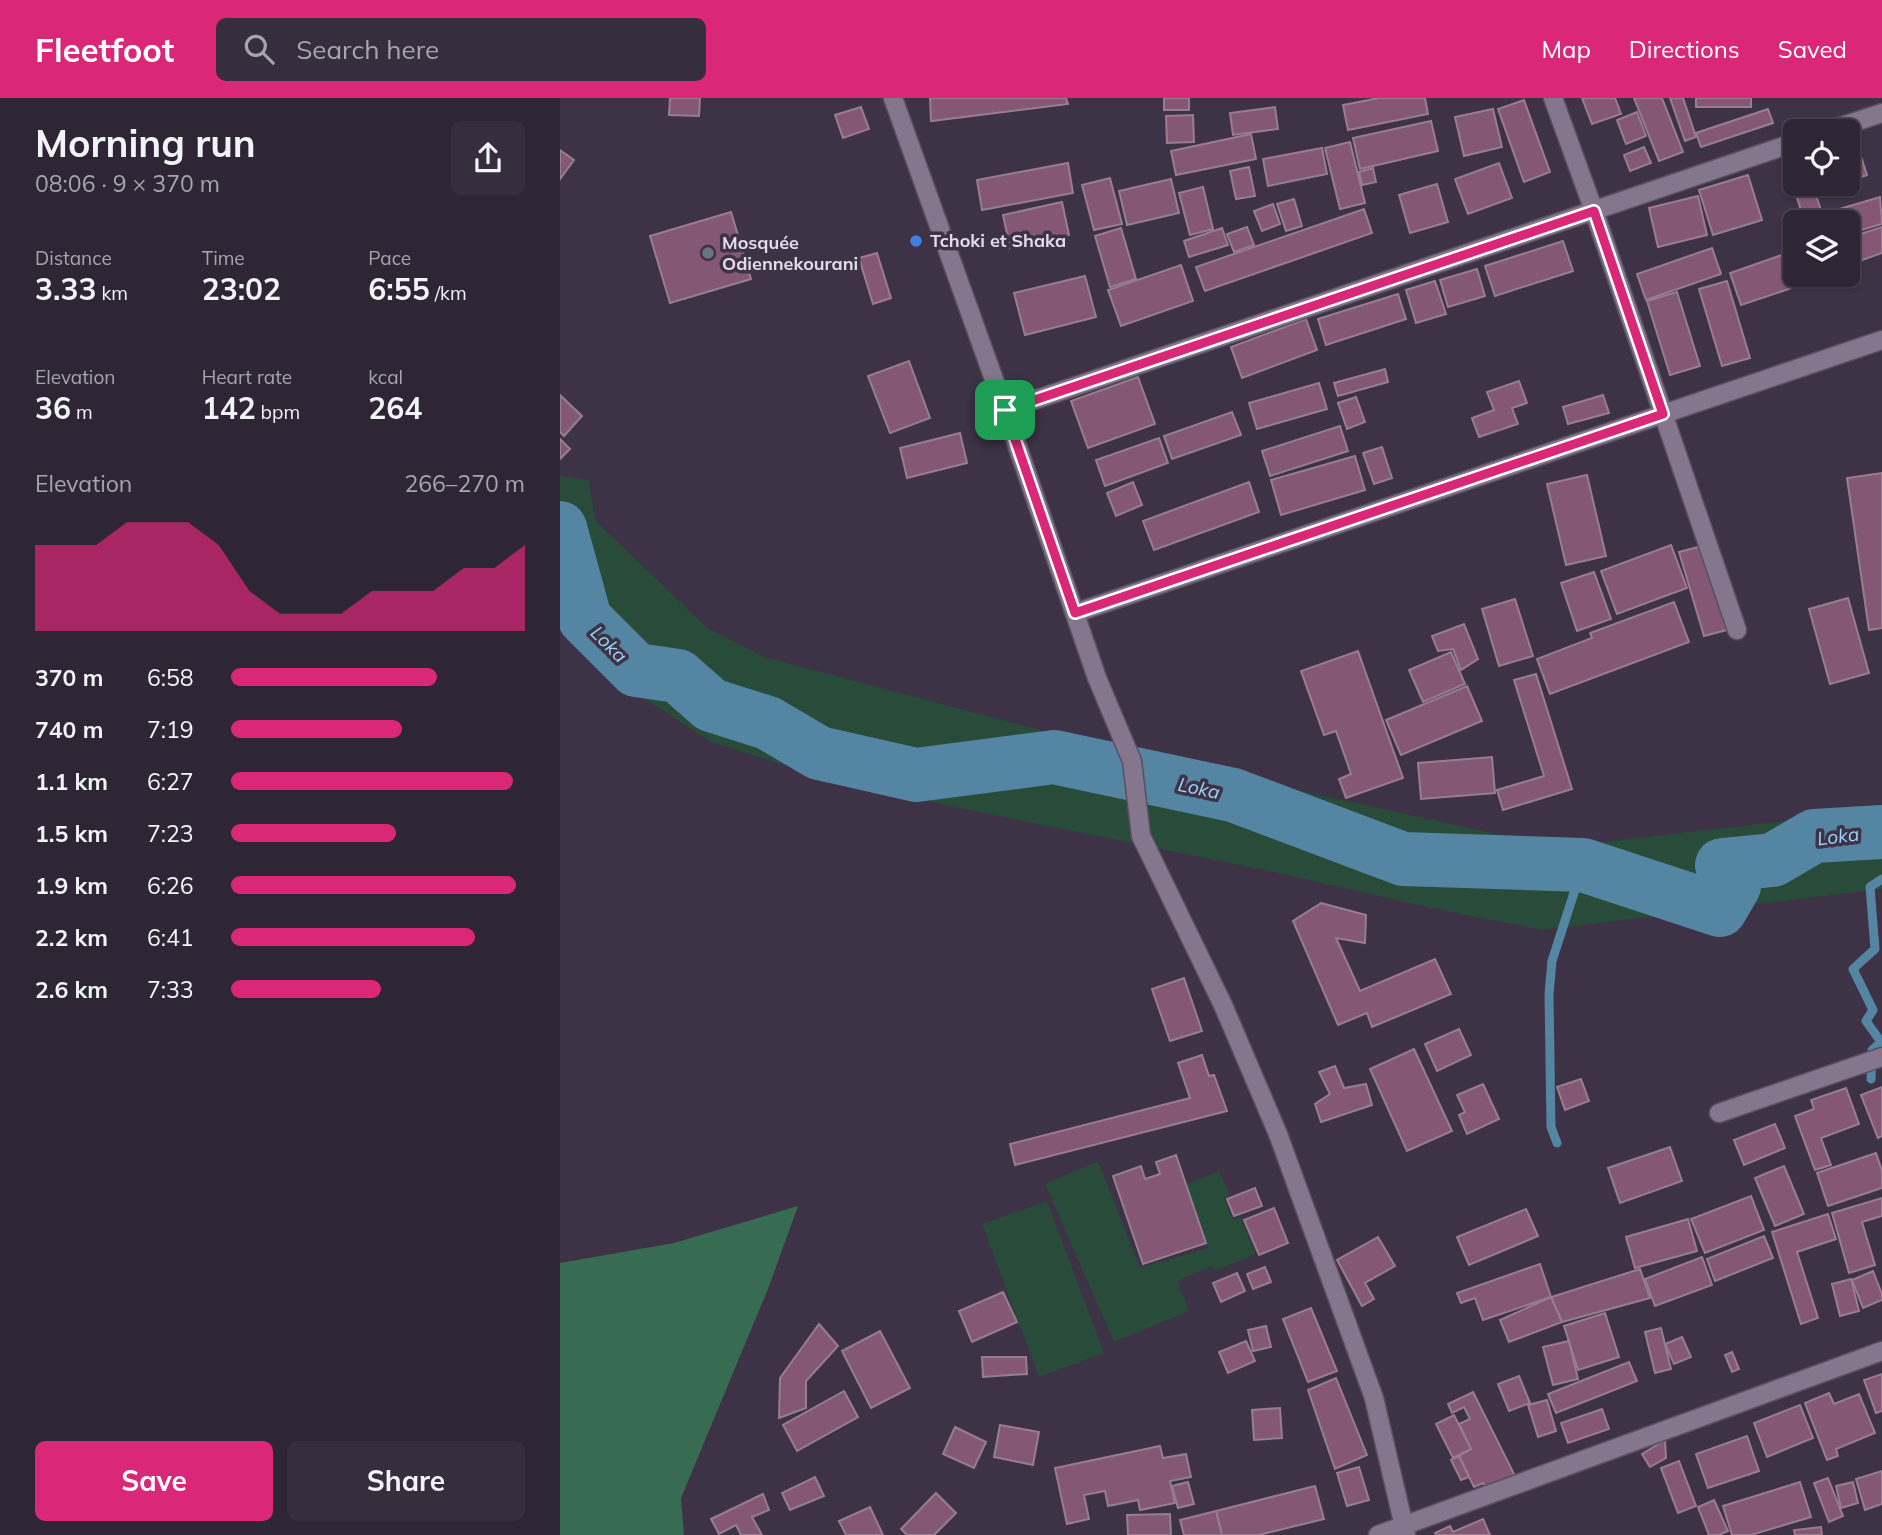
<!DOCTYPE html>
<meta charset="utf-8">
<style>
body{margin:0;font-family:Mulish,sans-serif;background:#362e3c;color:#f1f3f6;height:100vh;display:flex;flex-direction:column;font-size:26px;white-space:nowrap}
*{box-sizing:border-box;margin:0}
p{font-size:23px;color:#a7a5ac}
.icon{flex:none;width:38px;height:38px;fill:none;stroke:currentColor;stroke-width:2;stroke-linecap:round;stroke-linejoin:round}
.map{position:relative;flex:1;overflow:hidden}
.side{display:flex;flex-direction:column;background:#2e2634;width:560px}
.side>*{flex:none}
.fabs{position:absolute;left:1223px;top:21px;display:grid;gap:14px}
.fabs a{display:grid;place-items:center;width:77px;height:77px;border-radius:10px;background:#2e2634;box-shadow:0 2px 5px #0004,0 0 0 2px #49434f;font-size:35px}
.pin{position:absolute;display:grid;place-items:center;width:60px;height:60px;color:#fff;margin:-30px;border-radius:14px;box-shadow:0 4px 10px #0006}
.round{display:grid;place-items:center;flex:none;width:74px;height:74px;border-radius:10px;background:#362e3c}
.head{display:flex;align-items:center;justify-content:space-between;height:119px;padding:0 35px}
h1{font-size:38px;font-weight:700;line-height:52px}
.metrics{display:grid;grid-template-columns:repeat(3,1fr);gap:10px;height:119px;padding:7px 35px}
.metrics div{display:grid;align-content:center}
.metrics b{font-size:30px;font-weight:700}
.metrics small{font-size:19px;font-weight:400}
.metrics p{font-size:19px}
.chart{height:196px;padding:14px 35px}
.chart p{display:flex;justify-content:space-between}
.chart svg{width:100%;height:126px;margin-top:7px;fill:#db2777;opacity:.7}
.primary-button{display:flex;gap:14px;margin-top:auto;padding:14px 35px}
.primary-button a{flex:1;height:80px;border-radius:10px;background:#db2777;color:#fff;font-size:28px;font-weight:700;line-height:80px;text-align:center}
.primary-button a+a{background:#362e3c;color:#f1f3f6}
ul{padding:0 35px;list-style:none;font-size:23px}
li{display:grid;grid-template-columns:112px 84px 1fr;align-items:center;height:52px}
li i{height:18px;border-radius:9px;background:#db2777}
header{display:flex;align-items:center;gap:42px;box-sizing:border-box;height:98px;padding:0 35px;background:#db2777;color:#fff}
header strong{font-size:33px}
nav{display:flex;gap:38px;margin-inline-start:auto;font-size:24px}
.search{width:490px;height:63px;background:#362e3c;display:flex;align-items:center;gap:18px;box-sizing:border-box;padding:0 24px;border-radius:10px;color:#a7a5ac;font-size:26px}
main{display:flex;flex:1;min-height:0}
.map>svg:first-child{display:block}
</style>
<header>
<strong>Fleetfoot</strong>
<div class="search"><svg class="icon" aria-label="search" viewBox="0 0 24 24"><circle cx="10" cy="10" r="6"/><path d="M15 15l6 6"/></svg>Search here</div>
<nav><a>Map</a><a>Directions</a><a>Saved</a></nav>
</header>
<main>
<section class="side">
<div class="head"><div><h1>Morning run</h1><p>08:06 · 9 × 370 m</p></div><a class="round"><svg class="icon" aria-label="share" viewBox="0 0 24 24"><path d="M12 15V3M7 8l5-5 5 5M5 13v7h14v-7"/></svg></a></div>
<div class="metrics">
<div><p>Distance</p><b>3.33<small> km</small></b></div>
<div><p>Time</p><b>23:02</b></div>
<div><p>Pace</p><b>6:55<small> /km</small></b></div>
</div>
<div class="metrics">
<div><p>Elevation</p><b>36<small> m</small></b></div>
<div><p>Heart rate</p><b>142<small> bpm</small></b></div>
<div><p>kcal</p><b>264</b></div>
</div>
<div class="chart"><p><span>Elevation</span>266–270 m</p>
<svg viewBox="0 0 160 44" preserveAspectRatio="none"><path d="M0 44V14L10 14L20 14L30 6L40 6L50 6L60 14L70 30L80 38L90 38L100 38L110 30L120 30L130 30L140 22L150 22L160 14V44z"/></svg>
</div>
<ul>
<li><b>370 m</b>6:58<i style="width:70%"></i></li>
<li><b>740 m</b>7:19<i style="width:58%"></i></li>
<li><b>1.1 km</b>6:27<i style="width:96%"></i></li>
<li><b>1.5 km</b>7:23<i style="width:56%"></i></li>
<li><b>1.9 km</b>6:26<i style="width:97%"></i></li>
<li><b>2.2 km</b>6:41<i style="width:83%"></i></li>
<li><b>2.6 km</b>7:33<i style="width:51%"></i></li>
</ul>
<div class="primary-button"><a>Save</a><a>Share</a></div>
</section>
<div class="map">
<svg width="1322" height="1437" viewBox="0 0 1322 1437">
<rect width="100%" height="100%" fill="#3e3246"/>
<g fill="#294b3a">
<polygon points="0,378 29,382 35,422 147,530 204,559 555,652 941,737 1016,747 1322,712 1322,791 982,832 871,810 714,774 390,708 256,677 151,644 78,596 0,517"/>
<polygon points="538,1063 580,1170 648,1150 626,1087 659,1073 670,1097 664,1100 673,1122 680,1119 696,1156 655,1173 653,1168 617,1183 629,1213 554,1244 485,1086"/>
<polygon points="487,1103 544,1255 479,1279 422,1126"/>
</g>
<polygon fill="#376b52" points="238,1108 208,1191 121,1400 124,1437 0,1437 0,1165 114,1145"/>
<g fill="none" stroke-linecap="round" stroke-linejoin="round">
<g stroke="#5486a4" stroke-width="9">
<polyline points="1311,981 1312,952 1321,944 1306,923 1313,912 1293,871 1315,851 1310,789 1322,781"/>
<polyline points="997,1045 991,1029 989,896 992,863 1023,767"/>
</g>
<polyline stroke="#5486a4" stroke-width="54" points="0,430 25,521 76,572 118,578 151,607 208,625 259,655 356,677 494,659 673,697 843,761 1023,767 1160,812 1174,788 1162,767 1213,762 1254,738 1322,734"/>
</g>
<g fill="#845875" stroke="#977e8e" stroke-width="2">
<polygon points="110,0 140,0 139,18 109,17"/>
<polygon points="370,0 506,0 508,6 371,23"/>
<rect x="604" y="0" width="25" height="12"/>
<polygon points="819,0 865,0 868,16 788,32 783,7"/>
<polygon points="1022,0 1055,0 1061,16 1032,26"/>
<polygon points="1074,0 1102,0 1123,54 1099,63"/>
<polygon points="1110,0 1123,0 1136,39 1125,43"/>
<rect x="1136" y="0" width="55" height="9"/>
<polygon points="964,2 990,74 964,84 938,11"/>
<polygon points="301,9 309,31 283,40 275,17"/>
<polygon points="715,9 718,31 673,37 670,15"/>
<polygon points="933,11 942,49 904,58 895,19"/>
<polygon points="1208,11 1213,25 1141,49 1136,35"/>
<polygon points="1077,14 1086,38 1066,46 1057,22"/>
<polygon points="633,17 634,44 607,45 606,18"/>
<polygon points="871,23 878,53 800,71 793,40"/>
<polygon points="691,36 696,61 616,77 611,53"/>
<polygon points="1295,40 1307,77 1288,83 1288,42"/>
<polygon points="790,44 805,105 780,111 765,50"/>
<polygon points="1084,49 1091,65 1070,73 1064,57"/>
<polygon points="762,50 767,76 708,88 703,61"/>
<polygon points="0,52 14,62 0,81"/>
<polygon points="508,65 513,95 422,112 417,82"/>
<polygon points="939,65 952,100 908,116 895,81"/>
<polygon points="689,69 695,98 676,101 670,73"/>
<polygon points="813,70 816,84 802,87 799,74"/>
<polygon points="1188,77 1202,122 1153,137 1139,92"/>
<polygon points="1236,77 1236,86 1252,86 1261,112 1243,118 1230,79"/>
<polygon points="550,80 562,126 534,132 522,87"/>
<polygon points="611,81 619,115 567,127 559,93"/>
<polygon points="877,86 888,124 850,135 839,97"/>
<polygon points="1257,86 1279,86 1259,93"/>
<polygon points="643,89 653,131 630,137 619,95"/>
<polygon points="1138,98 1147,137 1098,149 1089,110"/>
<polygon points="1320,99 1322,126 1288,136 1288,124 1242,124 1242,122"/>
<polygon points="734,101 742,128 726,133 717,106"/>
<polygon points="502,104 509,137 450,150 443,117"/>
<polygon points="713,106 720,126 702,133 694,113"/>
<polygon points="804,111 812,135 645,193 636,169"/>
<polygon points="171,114 191,181 110,205 90,138"/>
<polygon points="687,129 694,147 674,154 667,136"/>
<polygon points="1322,129 1322,155 1288,167 1288,140"/>
<polygon points="561,130 576,181 550,189 535,138"/>
<polygon points="662,130 668,147 629,159 624,143"/>
<polygon points="1003,143 1013,173 935,198 925,168"/>
<polygon points="1152,150 1161,176 1086,202 1077,176"/>
<polygon points="1236,152 1236,177 1254,177 1256,182 1181,207 1170,175"/>
<polygon points="317,155 331,200 313,206 299,160"/>
<polygon points="621,167 633,203 561,228 548,192"/>
<polygon points="917,171 925,198 888,209 880,182"/>
<polygon points="525,178 536,219 465,237 454,195"/>
<polygon points="875,183 886,216 856,225 846,192"/>
<polygon points="1167,183 1190,260 1162,268 1139,191"/>
<polygon points="1117,194 1140,268 1110,277 1087,203"/>
<polygon points="838,196 846,221 766,247 758,221"/>
<polygon points="746,221 757,252 682,280 671,249"/>
<polygon points="349,263 370,320 330,335 308,278"/>
<polygon points="825,271 828,284 778,298 774,285"/>
<polygon points="578,279 595,326 528,350 511,303"/>
<polygon points="959,283 967,305 952,310 958,326 919,339 912,320 934,312 927,294"/>
<polygon points="759,285 767,311 697,331 689,305"/>
<polygon points="0,297 22,318 4,338 0,334"/>
<polygon points="1043,297 1049,315 1008,326 1003,309"/>
<polygon points="796,299 805,324 787,331 778,305"/>
<polygon points="672,314 681,337 612,361 604,338"/>
<polygon points="780,328 788,353 710,378 702,353"/>
<polygon points="400,335 407,365 347,380 340,350"/>
<polygon points="599,340 608,365 545,388 536,362"/>
<polygon points="0,341 10,351 0,361"/>
<polygon points="822,349 832,380 814,386 803,355"/>
<polygon points="795,358 805,392 721,417 711,382"/>
<polygon points="1322,375 1322,530 1309,532 1287,380"/>
<polygon points="1027,377 1046,458 1006,467 987,386"/>
<polygon points="573,384 582,407 556,418 547,395"/>
<polygon points="689,384 699,414 594,452 583,423"/>
<polygon points="1111,447 1127,490 1057,516 1041,473"/>
<polygon points="1142,448 1167,532 1144,538 1119,454"/>
<polygon points="1034,474 1051,521 1017,533 1001,485"/>
<polygon points="1288,500 1309,575 1270,586 1249,511"/>
<polygon points="955,501 973,558 939,568 922,511"/>
<polygon points="1114,504 1129,544 990,596 977,561 1032,540 1030,535"/>
<polygon points="904,526 918,561 901,572 893,551 878,553 872,538"/>
<polygon points="798,553 843,680 786,700 779,681 791,676 776,633 764,637 741,573"/>
<polygon points="891,554 905,586 863,604 849,572"/>
<polygon points="976,576 1012,691 943,712 937,692 984,678 954,582"/>
<polygon points="907,588 922,623 841,657 826,622"/>
<polygon points="932,659 935,695 861,701 858,665"/>
<polygon points="761,805 806,817 805,845 776,840 800,893 875,861 891,896 812,929 807,915 778,927 733,823"/>
<polygon points="624,880 642,933 610,943 592,891"/>
<polygon points="899,931 911,957 877,973 865,946"/>
<polygon points="854,951 892,1033 847,1053 810,971"/>
<polygon points="642,957 649,978 654,977 667,1013 455,1067 450,1046 630,1000 618,965"/>
<polygon points="775,968 784,990 806,986 812,1007 761,1024 755,1006 770,996 759,974"/>
<polygon points="1021,981 1029,1003 1005,1012 997,989"/>
<polygon points="923,986 939,1021 907,1036 899,1017 905,1014 897,997"/>
<polygon points="1322,989 1322,1038 1318,1040 1301,997"/>
<polygon points="1286,990 1299,1026 1261,1040 1271,1067 1255,1072 1235,1018 1254,1011 1251,1002"/>
<polygon points="1215,1026 1225,1050 1184,1067 1174,1042"/>
<polygon points="1110,1049 1122,1083 1060,1105 1048,1070"/>
<polygon points="1316,1055 1322,1073 1322,1090 1268,1108 1257,1075"/>
<polygon points="616,1057 646,1145 583,1166 553,1078 581,1068 585,1081 600,1076 596,1064"/>
<polygon points="1224,1068 1244,1116 1215,1128 1195,1080"/>
<polygon points="695,1090 702,1108 674,1118 667,1101"/>
<polygon points="1191,1098 1204,1132 1145,1155 1131,1121"/>
<polygon points="1322,1100 1322,1118 1302,1124 1315,1167 1289,1175 1272,1115"/>
<polygon points="714,1110 728,1145 699,1157 684,1122"/>
<polygon points="966,1111 978,1138 909,1167 897,1139"/>
<polygon points="1268,1116 1276,1141 1237,1154 1258,1220 1241,1226 1212,1134"/>
<polygon points="1128,1121 1137,1153 1075,1170 1066,1139"/>
<polygon points="1204,1138 1213,1160 1155,1183 1147,1161"/>
<polygon points="818,1139 835,1168 805,1185 814,1201 802,1208 777,1162"/>
<polygon points="1142,1159 1152,1187 1095,1208 1085,1181"/>
<polygon points="980,1166 991,1199 923,1222 915,1200 901,1205 897,1195"/>
<polygon points="705,1169 711,1184 693,1191 687,1176"/>
<polygon points="1080,1171 1090,1200 1002,1224 991,1199"/>
<polygon points="1313,1173 1322,1196 1322,1202 1303,1210 1292,1182"/>
<polygon points="677,1175 685,1193 661,1204 653,1185"/>
<polygon points="1291,1181 1299,1213 1280,1218 1272,1186"/>
<polygon points="443,1194 457,1224 412,1244 399,1213"/>
<polygon points="991,1199 1002,1224 949,1244 940,1222"/>
<polygon points="751,1210 777,1273 748,1284 723,1221"/>
<polygon points="1045,1215 1059,1259 1018,1272 1004,1228"/>
<polygon points="259,1226 278,1248 246,1283 246,1310 219,1320 220,1280"/>
<polygon points="706,1228 711,1249 693,1253 688,1232"/>
<polygon points="1101,1230 1111,1271 1095,1275 1085,1234"/>
<polygon points="320,1233 350,1290 311,1310 282,1253"/>
<polygon points="1122,1239 1131,1259 1114,1266 1105,1246"/>
<polygon points="686,1243 695,1263 668,1275 659,1254"/>
<polygon points="1009,1243 1018,1281 993,1287 983,1249"/>
<polygon points="1172,1254 1179,1271 1172,1274 1165,1257"/>
<polygon points="422,1259 466,1259 467,1276 423,1279"/>
<polygon points="1069,1264 1077,1283 996,1315 988,1296"/>
<polygon points="1322,1276 1322,1313 1316,1315 1304,1282"/>
<polygon points="959,1278 970,1305 949,1313 938,1286"/>
<polygon points="776,1280 807,1357 775,1371 748,1292"/>
<polygon points="284,1293 298,1319 237,1353 223,1327"/>
<polygon points="913,1294 955,1378 926,1392 923,1385 914,1389 899,1358 911,1351 899,1326 910,1321 904,1309 892,1315 888,1306"/>
<polygon points="1269,1295 1274,1306 1299,1296 1315,1335 1276,1351 1278,1358 1267,1362 1245,1305"/>
<polygon points="987,1302 996,1333 978,1339 968,1307"/>
<polygon points="1240,1307 1253,1340 1207,1359 1194,1325"/>
<polygon points="720,1310 722,1340 694,1342 692,1312"/>
<polygon points="1042,1311 1049,1331 1008,1345 1001,1325"/>
<polygon points="894,1317 911,1351 893,1360 876,1326"/>
<polygon points="440,1327 479,1334 473,1367 434,1359"/>
<polygon points="395,1329 426,1344 414,1370 383,1356"/>
<polygon points="1187,1338 1199,1373 1148,1390 1136,1356"/>
<polygon points="1105,1342 1106,1360 1090,1369 1082,1356"/>
<polygon points="600,1348 603,1360 626,1356 631,1379 610,1383 615,1405 580,1412 578,1402 548,1408 545,1393 524,1397 529,1421 507,1426 495,1370"/>
<polygon points="899,1358 909,1379 901,1382 891,1362"/>
<polygon points="1119,1363 1136,1408 1118,1415 1101,1370"/>
<polygon points="799,1369 809,1402 787,1408 777,1375"/>
<polygon points="1322,1373 1322,1406 1305,1412 1296,1381"/>
<polygon points="255,1379 264,1398 230,1412 222,1395"/>
<polygon points="1268,1380 1283,1418 1269,1424 1254,1385"/>
<polygon points="628,1384 634,1406 618,1410 612,1388"/>
<polygon points="1240,1384 1251,1419 1191,1437 1172,1437 1163,1408"/>
<polygon points="1293,1384 1298,1405 1281,1410 1276,1388"/>
<polygon points="755,1388 764,1421 699,1437 662,1437 656,1413"/>
<polygon points="376,1395 396,1415 374,1437 347,1437 341,1431"/>
<polygon points="203,1396 209,1412 192,1419 202,1437 181,1437 176,1427 159,1436 151,1421"/>
<polygon points="1154,1402 1168,1433 1159,1437 1149,1437 1138,1409"/>
<polygon points="310,1409 323,1437 286,1437 279,1423"/>
<polygon points="656,1413 662,1437 624,1437 620,1422"/>
<polygon points="610,1416 611,1437 568,1437 567,1417"/>
<polygon points="923,1421 930,1437 876,1437 875,1435 890,1428 893,1434"/>
<polygon points="1261,1429 1262,1437 1235,1437 1234,1432"/>
</g>
<g fill="none" stroke-linecap="round" stroke-linejoin="round">
<g stroke="#5a4f61" stroke-width="21">
<g id="minor">
<polyline points="333,0 445,312 537,580 572,663 581,738 663,907 718,1036 814,1300 846,1437"/>
<polyline points="993,0 1034,113 1177,532"/>
<polyline points="1267,33 1322,15"/>
<polyline points="445,312 1236,44"/>
<polyline points="515,515 1322,242"/>
<polyline points="1159,1015 1322,959"/>
<polyline points="818,1437 1322,1253"/>
</g>
</g>
<use href="#minor" stroke="#84768d" stroke-width="18"/>
</g>
<g fill="none" stroke-linecap="round" stroke-linejoin="round">
<g stroke="#fff" stroke-width="14">
<polygon id="route" points="1034,113 1103,316 515,515 445,312"/>
</g>
<use href="#route" stroke="#db2777" stroke-width="9"/>
</g>
<circle fill="#3f7fe0" stroke="#3e3246" stroke-width="2.5" cx="356" cy="143" r="7"/>
<circle fill="#6b7280" stroke="#3e3246" stroke-width="2.5" cx="148" cy="155" r="7"/>
<g text-anchor="middle" stroke-width="7" stroke-linejoin="round" paint-order="stroke">
<g font-size="18" font-weight="bold" fill="#e3dbe8" stroke="#3e3246" text-anchor="start">
<text x="370" y="149">Tchoki et Shaka</text>
<text x="162" y="151">Mosquée<tspan x="162" dy="21">Odiennekourani</tspan></text>
</g>
<g font-size="19" font-style="italic" fill="#9ad6fb" stroke="#3e3246">
<text transform="translate(49 546) rotate(45)" y="7">Loka</text>
<text transform="translate(639 690) rotate(12)" y="7">Loka</text>
<text transform="translate(1278 738) rotate(-7)" y="7">Loka</text>
</g>
</g>
</svg>
<div class="fabs">
<a><svg class="icon" aria-label="locate" viewBox="0 0 24 24"><circle cx="12" cy="12" r="6"/><path d="M12 2v4M12 18v4M2 12h4M18 12h4"/></svg></a>
<a><svg class="icon" aria-label="layers" viewBox="0 0 24 24"><path d="M12 4l9 5-9 5-9-5zM3 14l9 5 9-5"/></svg></a>
</div>
<div class="pin" style="left:445px;top:312px;background:#1e9e55"><svg class="icon" aria-label="arrive" viewBox="0 0 24 24"><path d="M6 21V4h12l-3 4 3 4H6"/></svg></div>
</div>
</main>
